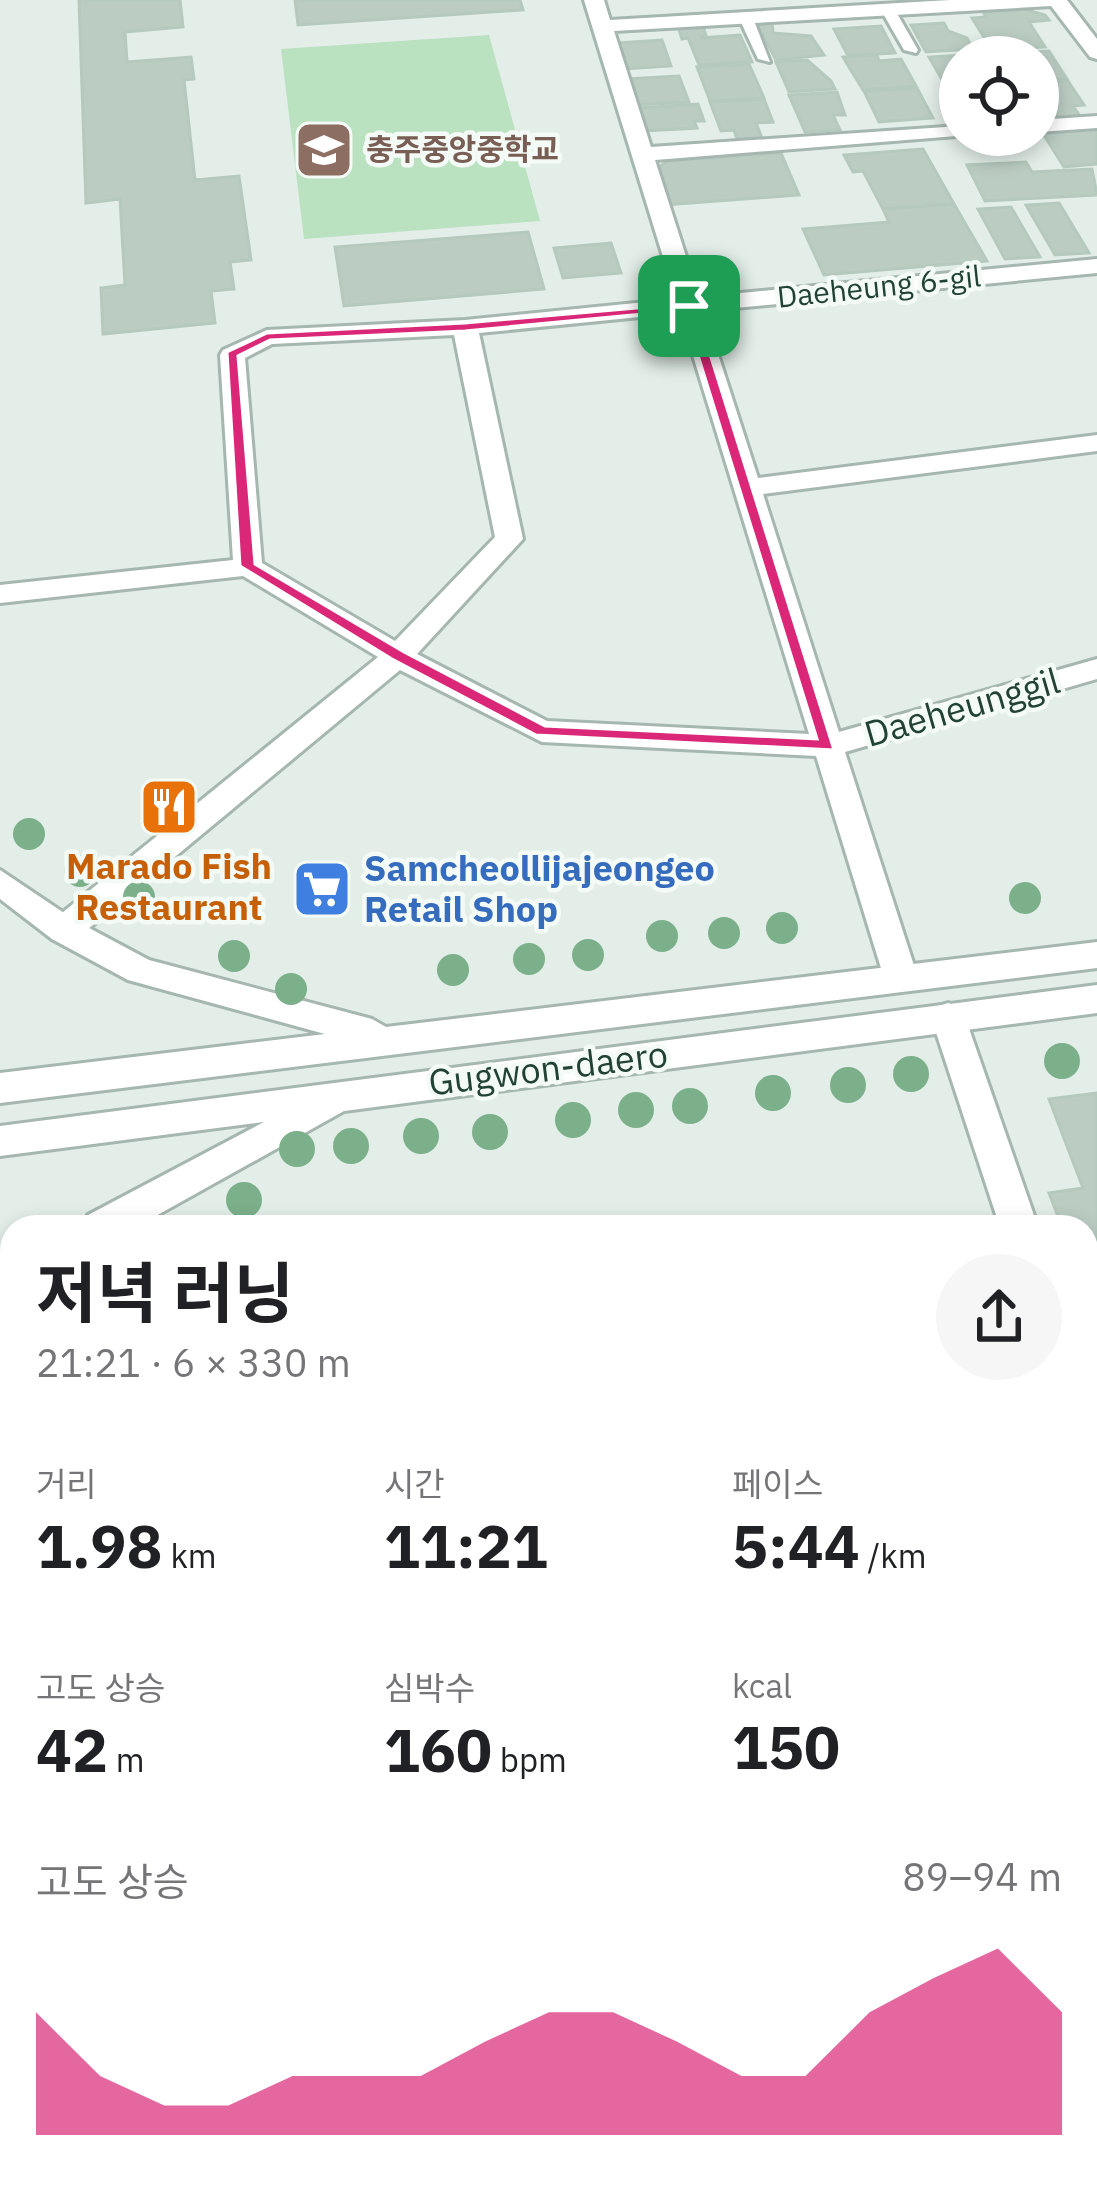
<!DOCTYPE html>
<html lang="ko">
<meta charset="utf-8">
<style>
body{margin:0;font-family:"IBM Plex Sans","Noto Sans KR",sans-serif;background:#f6f6f6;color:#202124;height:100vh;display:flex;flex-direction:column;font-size:45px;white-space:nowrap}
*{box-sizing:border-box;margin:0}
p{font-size:39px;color:#757577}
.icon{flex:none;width:66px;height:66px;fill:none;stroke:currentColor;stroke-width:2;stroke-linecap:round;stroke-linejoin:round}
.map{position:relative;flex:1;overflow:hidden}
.sheet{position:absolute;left:0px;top:1215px;width:1098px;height:972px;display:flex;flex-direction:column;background:#fff;border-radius:36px 36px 0 0;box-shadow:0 6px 18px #0003}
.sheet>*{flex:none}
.tools{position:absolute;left:939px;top:36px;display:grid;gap:24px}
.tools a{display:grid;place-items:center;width:120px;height:120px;border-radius:50%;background:#fff;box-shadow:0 6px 18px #0003;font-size:60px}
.pin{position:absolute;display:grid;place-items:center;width:102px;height:102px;color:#fff;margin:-51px;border-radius:24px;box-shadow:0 6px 18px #0006}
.round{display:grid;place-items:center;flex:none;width:126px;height:126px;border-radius:63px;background:#f6f6f6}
.headline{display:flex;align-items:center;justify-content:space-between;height:204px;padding:0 36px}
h1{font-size:66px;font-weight:700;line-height:90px}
.stats{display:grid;grid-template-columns:repeat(3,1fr);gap:18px;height:204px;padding:12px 36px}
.stats div{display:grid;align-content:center}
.stats b{font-size:60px;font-weight:700}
.stats small{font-size:33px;font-weight:400}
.stats p{font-size:33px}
.chart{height:336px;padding:24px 36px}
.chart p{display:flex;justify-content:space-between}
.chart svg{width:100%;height:216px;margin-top:12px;fill:#db2777;opacity:.7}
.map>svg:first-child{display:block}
</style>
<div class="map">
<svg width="1097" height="2187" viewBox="0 0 1097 2187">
<rect width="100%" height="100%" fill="#e3eee8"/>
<polygon fill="#bae1c0" points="489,35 540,221 304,239 281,49"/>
<g fill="#bbccc3" stroke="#b5c9be" stroke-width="3">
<polygon points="79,0 180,0 183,27 125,32 127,62 191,57 194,79 184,80 195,180 239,176 251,260 230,262 234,289 211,291 215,323 103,334 101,288 125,285 120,199 86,203"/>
<polygon points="295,0 520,0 523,10 298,25"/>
<polygon points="1020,8 1045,15 1049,20 1029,22 1045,47 992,50 972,18 986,17 982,10"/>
<polygon points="772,22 773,33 811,36 824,55 776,60 757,24"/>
<polygon points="944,23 948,31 967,38 973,49 926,52 911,25"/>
<polygon points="703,26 706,36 700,38 740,35 752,62 699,65 688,38 682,39 678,27"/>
<polygon points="881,26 895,53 848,56 834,29"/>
<polygon points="662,40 671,66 624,69 615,43"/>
<polygon points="1049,51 1067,79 1038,80 1038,57 998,54"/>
<polygon points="877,55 879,61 901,59 916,86 863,90 843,57"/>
<polygon points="963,55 960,82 944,83 929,57"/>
<polygon points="807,60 831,81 835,89 789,92 776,62"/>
<polygon points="749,64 764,98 710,101 697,67"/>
<polygon points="679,76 689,102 636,105 627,79"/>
<polygon points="1068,81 1084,105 1073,106 1080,116 1039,119 1038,83"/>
<polygon points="917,88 933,118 879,122 864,91"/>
<polygon points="837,92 845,115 833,115 840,130 805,132 789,95"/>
<polygon points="764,99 773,122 756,123 762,138 737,139 734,130 721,131 710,102"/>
<polygon points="698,104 704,121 694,121 697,128 644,131 636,108"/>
<polygon points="1097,128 1097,164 1064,167 1042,132"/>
<polygon points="923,149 954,204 883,209 863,171 853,172 844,155"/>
<polygon points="781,153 799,195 665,205 654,170 668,161"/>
<polygon points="1026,162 1032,172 1092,169 1097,195 985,201 967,165"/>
<polygon points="1059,203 1089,253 1055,255 1026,205"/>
<polygon points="954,204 987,261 824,275 803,229 889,222 883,209"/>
<polygon points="1011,207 1040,257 1005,259 978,209"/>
<polygon points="528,232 544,289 344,306 335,247"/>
<polygon points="611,243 621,273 563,278 554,248"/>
<polygon points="1097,1093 1097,1319 1086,1290 1086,1227 1062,1227 1049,1193 1083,1188 1049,1099"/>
<polygon points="12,1488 12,1581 0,1578 0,1500"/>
<polygon points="0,1752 12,1753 12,1851 0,1875"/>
<polygon points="12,1919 12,2093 0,2095 0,1921"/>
</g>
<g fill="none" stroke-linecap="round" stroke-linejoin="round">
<g stroke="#a5b7af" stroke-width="6">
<g id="service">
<polygon points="888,6 895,10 918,50 916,53 904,50 881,10"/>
<polygon points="746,14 753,18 770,62 758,59 739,18"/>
</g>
</g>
<g stroke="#a5b7af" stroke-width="6">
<g id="minor">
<path d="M 584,0 L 604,0 L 610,20 L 950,0 L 1067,0 L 1097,39 L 1097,59 L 1090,57 L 1051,6 L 614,31 L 651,147 L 960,126 L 960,135 L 969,135 L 655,160 L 699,297 L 1097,259 L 1097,273 L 704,311 L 758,478 L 1097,435 L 1097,451 L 763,494 L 839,732 L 1097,659 L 1097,679 L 845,752 L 918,978 L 913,987 L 901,991 L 889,987 L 884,978 L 816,756 L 542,742 L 400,670 L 76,939 L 64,943 L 52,939 L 47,930 L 52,921 L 378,657 L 243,576 L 0,603 L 0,585 L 233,560 L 220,355 L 223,350 L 267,330 L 465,320 L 676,299 ZM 680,313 L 809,734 L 547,721 L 417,654 L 523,539 L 479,333 ZM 454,335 L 495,537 L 395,641 L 262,563 L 245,358 L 272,344 Z"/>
<polygon points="1097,116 1097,128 1038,132 1038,120"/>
<polygon points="948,1003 960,1007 965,1017 1038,1227 1000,1227 931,1017 936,1007"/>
<polygon points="1086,1406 1097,1410 1097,1477 1086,1472"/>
<polygon points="1097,1946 1097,1996 1086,1998 1086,1948"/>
<polygon points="12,2151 12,2175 50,2175 45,2187 0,2187 0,2154"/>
</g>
</g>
<g stroke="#a5b7af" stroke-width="6">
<g id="tertiary">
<polygon points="0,870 76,921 149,960 372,1019 386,1027 1097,942 1097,968 0,1103 0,1073 325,1034 128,980 52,939 0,899"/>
<polygon points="1097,985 1097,1013 344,1111 136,1227 82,1227 88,1215 264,1122 0,1156 0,1126"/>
<polygon points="12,1304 12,1348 0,1353 0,1309"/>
</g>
</g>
<use href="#service" fill="#fff" fill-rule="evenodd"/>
<use href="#minor" fill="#fff" fill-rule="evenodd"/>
<use href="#tertiary" fill="#fff" fill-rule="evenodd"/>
</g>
<g fill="#7bb08a">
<circle cx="29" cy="834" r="16"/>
<circle cx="80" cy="871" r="16"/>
<circle cx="139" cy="897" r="16"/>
<circle cx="1025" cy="898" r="16"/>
<circle cx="782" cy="928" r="16"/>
<circle cx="724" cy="933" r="16"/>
<circle cx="662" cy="936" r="16"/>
<circle cx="588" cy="955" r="16"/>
<circle cx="234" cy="956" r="16"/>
<circle cx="529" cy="959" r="16"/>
<circle cx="453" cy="970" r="16"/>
<circle cx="291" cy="989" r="16"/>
<circle cx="1062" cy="1061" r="18"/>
<circle cx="911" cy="1074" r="18"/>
<circle cx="848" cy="1085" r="18"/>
<circle cx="773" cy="1093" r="18"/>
<circle cx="690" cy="1106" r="18"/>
<circle cx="636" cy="1110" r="18"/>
<circle cx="573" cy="1120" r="18"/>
<circle cx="490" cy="1132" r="18"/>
<circle cx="421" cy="1136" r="18"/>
<circle cx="351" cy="1146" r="18"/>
<circle cx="297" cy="1149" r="18"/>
<circle cx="244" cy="1200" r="18"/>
</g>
<path fill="#db2777" stroke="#fff" stroke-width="3" fill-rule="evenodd" d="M 694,303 L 834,750 L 536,735 L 392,659 L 240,566 L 227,352 L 267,333 L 465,323 ZM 684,310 L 817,739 L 545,726 L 404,652 L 255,564 L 238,356 L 270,340 L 465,331 Z"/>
<defs>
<g id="school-square" transform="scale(3)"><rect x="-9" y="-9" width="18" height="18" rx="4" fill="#8d6e63" stroke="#f4faf6"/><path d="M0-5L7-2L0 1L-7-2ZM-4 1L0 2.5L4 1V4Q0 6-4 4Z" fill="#fff"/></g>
<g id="restaurant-square" transform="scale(3)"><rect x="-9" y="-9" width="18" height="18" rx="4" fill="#e8710a" stroke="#f4faf6"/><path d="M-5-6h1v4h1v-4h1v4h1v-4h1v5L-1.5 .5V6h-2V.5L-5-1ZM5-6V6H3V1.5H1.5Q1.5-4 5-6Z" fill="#fff"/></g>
<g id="supermarket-square" transform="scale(3)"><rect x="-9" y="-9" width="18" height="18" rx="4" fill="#3f7fe0" stroke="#f4faf6"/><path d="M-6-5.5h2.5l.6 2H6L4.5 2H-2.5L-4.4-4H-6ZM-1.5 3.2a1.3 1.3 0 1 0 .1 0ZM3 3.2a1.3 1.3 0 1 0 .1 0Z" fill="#fff"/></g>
</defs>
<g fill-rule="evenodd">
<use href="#school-square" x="324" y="150"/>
<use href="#restaurant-square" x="169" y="807"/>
<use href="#supermarket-square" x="322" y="889"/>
</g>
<g text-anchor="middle" stroke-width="9" stroke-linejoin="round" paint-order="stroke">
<g font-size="30" font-weight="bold" fill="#785e54" stroke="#f4faf6" text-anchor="start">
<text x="366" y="160">충주중앙중학교</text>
</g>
<g font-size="30" fill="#214235" stroke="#f4faf6">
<text transform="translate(879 287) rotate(-6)" y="10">Daeheung 6-gil</text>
</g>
<g font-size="36" fill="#214235" stroke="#f4faf6">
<text transform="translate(962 707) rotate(-16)" y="13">Daeheunggil</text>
<text transform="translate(548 1068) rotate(-7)" y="13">Gugwon-daero</text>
</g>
<g font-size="36" font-weight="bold" fill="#c56008" stroke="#f4faf6">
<text x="169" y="879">Marado Fish<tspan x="169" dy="41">Restaurant</tspan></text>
</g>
<g font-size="36" font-weight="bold" fill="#366cbe" stroke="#f4faf6" text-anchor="start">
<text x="364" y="881">Samcheollijajeongeo<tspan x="364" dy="41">Retail Shop</tspan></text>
</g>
</g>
</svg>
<div class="tools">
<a><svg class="icon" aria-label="locate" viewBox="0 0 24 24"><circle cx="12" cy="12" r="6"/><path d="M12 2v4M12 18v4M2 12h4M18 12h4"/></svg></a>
</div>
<div class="pin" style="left:689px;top:306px;background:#1e9e55"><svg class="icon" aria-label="arrive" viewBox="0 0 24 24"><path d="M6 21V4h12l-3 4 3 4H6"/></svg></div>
<section class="sheet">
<div class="headline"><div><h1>저녁 러닝</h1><p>21:21 · 6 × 330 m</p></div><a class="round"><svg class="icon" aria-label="share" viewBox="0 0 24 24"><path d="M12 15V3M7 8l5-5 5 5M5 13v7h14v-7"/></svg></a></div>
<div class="stats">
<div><p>거리</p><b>1.98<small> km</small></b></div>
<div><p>시간</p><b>11:21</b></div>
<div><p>페이스</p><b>5:44<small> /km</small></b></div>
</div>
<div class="stats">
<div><p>고도 상승</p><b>42<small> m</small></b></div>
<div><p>심박수</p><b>160<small> bpm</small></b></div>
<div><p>kcal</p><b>150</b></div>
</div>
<div class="chart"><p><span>고도 상승</span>89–94 m</p>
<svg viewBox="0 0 160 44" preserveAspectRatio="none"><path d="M0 44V19L10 32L20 38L30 38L40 32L50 32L60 32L70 25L80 19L90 19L100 25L110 32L120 32L130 19L140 12L150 6L160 19V44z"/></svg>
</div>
</section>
</div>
